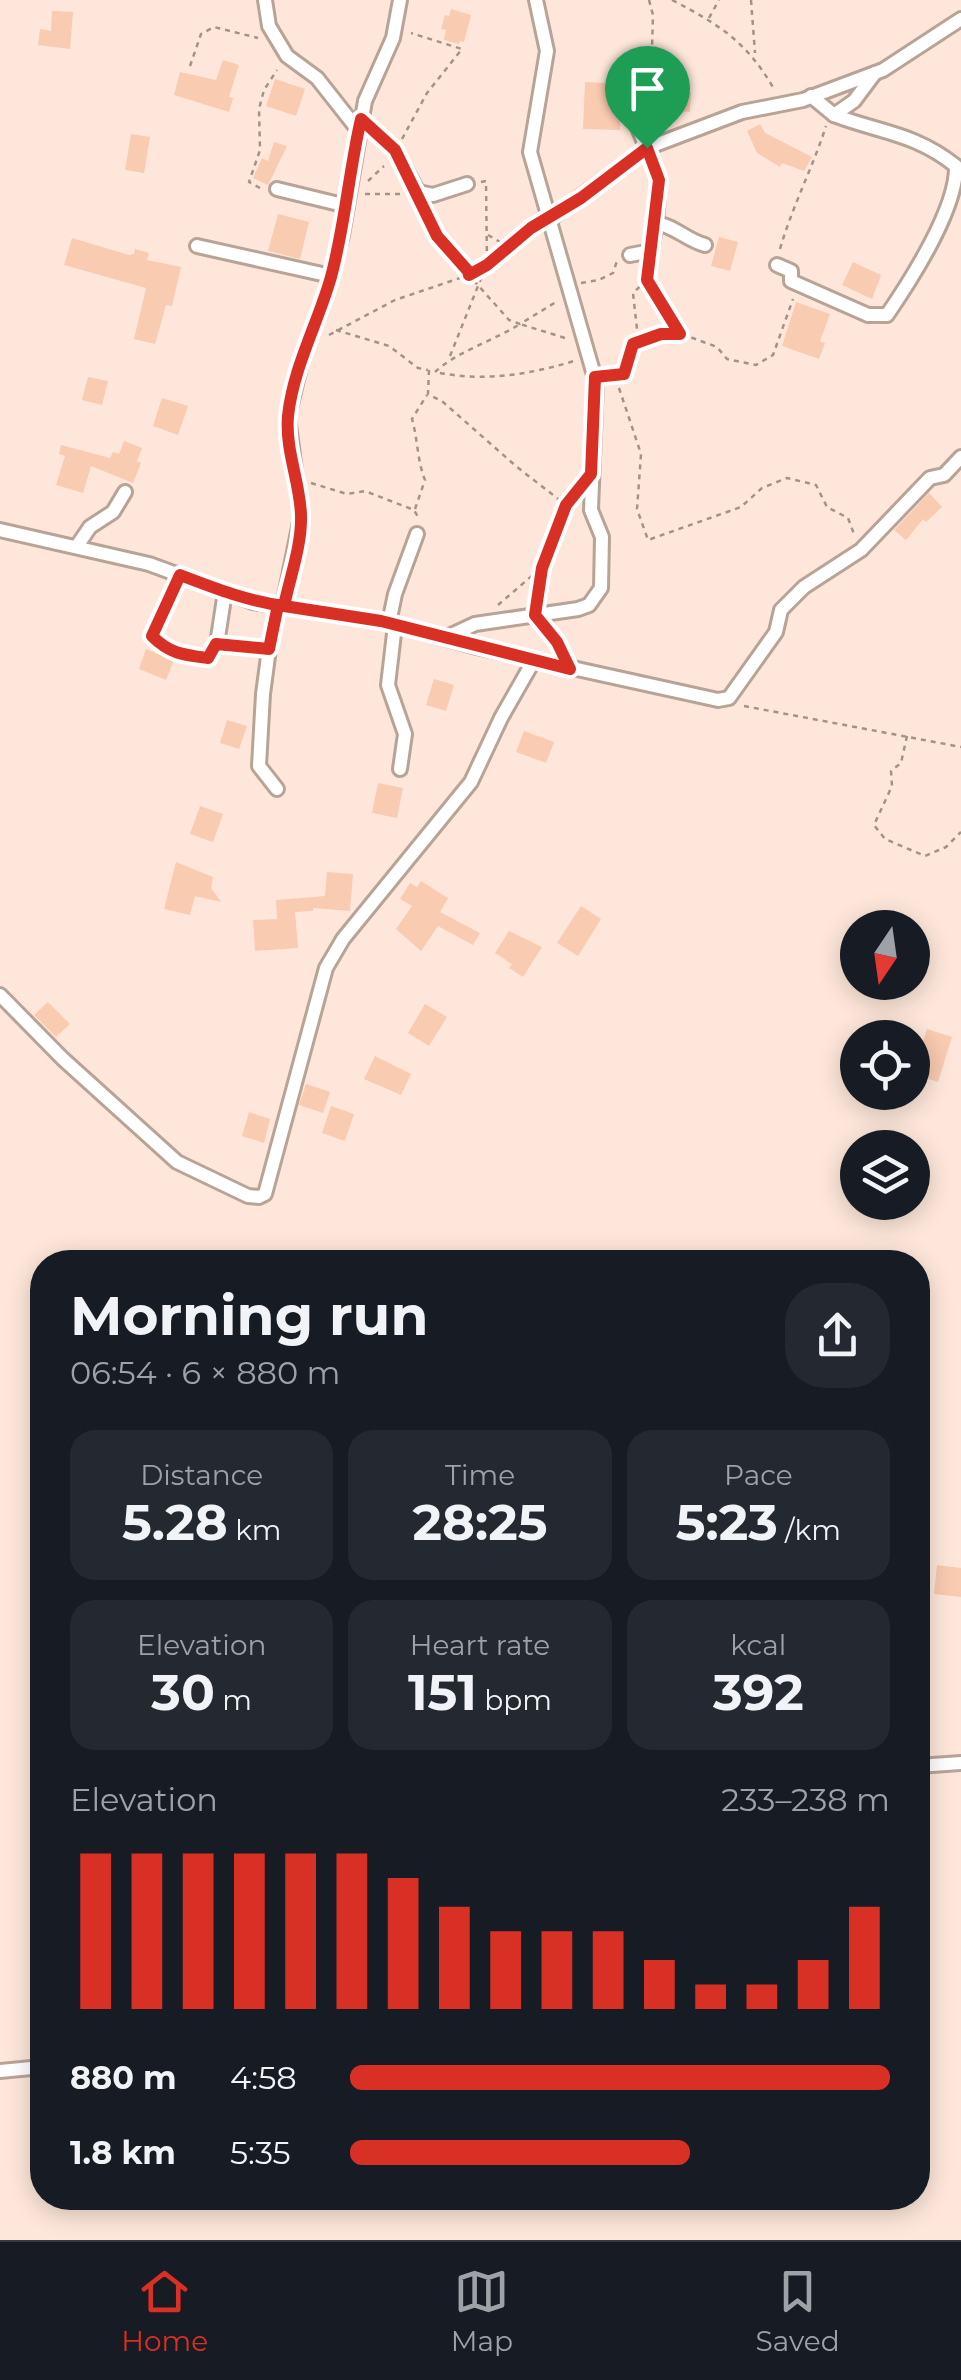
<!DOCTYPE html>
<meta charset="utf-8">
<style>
body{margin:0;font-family:Montserrat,sans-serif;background:#242831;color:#f1f3f6;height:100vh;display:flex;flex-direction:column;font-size:38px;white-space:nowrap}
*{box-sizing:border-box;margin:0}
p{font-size:32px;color:#9ea1a6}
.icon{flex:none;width:55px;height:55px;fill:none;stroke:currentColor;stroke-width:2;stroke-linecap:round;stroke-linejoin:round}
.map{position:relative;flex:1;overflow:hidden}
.drawer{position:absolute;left:30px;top:1250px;width:900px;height:960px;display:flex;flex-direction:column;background:#171b24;border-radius:40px;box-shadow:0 5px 25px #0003}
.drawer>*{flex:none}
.needle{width:65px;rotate:193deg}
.fabs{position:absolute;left:840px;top:910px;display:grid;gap:20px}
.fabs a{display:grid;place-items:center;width:90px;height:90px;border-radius:50%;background:#171b24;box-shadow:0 5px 25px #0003;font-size:50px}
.pin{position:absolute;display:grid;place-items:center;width:85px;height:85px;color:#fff;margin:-102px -42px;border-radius:50% 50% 50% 0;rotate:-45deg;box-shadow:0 0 10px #0007}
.pin .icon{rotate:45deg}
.round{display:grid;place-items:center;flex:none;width:105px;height:105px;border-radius:40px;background:#242831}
.overview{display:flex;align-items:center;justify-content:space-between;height:170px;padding:0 40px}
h1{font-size:55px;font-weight:700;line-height:75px}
.stats{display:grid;grid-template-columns:repeat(3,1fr);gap:15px;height:170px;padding:10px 40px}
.stats div{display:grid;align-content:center;border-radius:25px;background:#242831;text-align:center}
.stats b{font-size:50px;font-weight:700}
.stats small{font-size:28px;font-weight:400}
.stats p{font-size:28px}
.chart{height:280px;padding:20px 40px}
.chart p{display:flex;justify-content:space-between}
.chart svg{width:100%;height:180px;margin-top:10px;stroke:#d93025;stroke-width:6}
ul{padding:0 40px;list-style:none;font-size:32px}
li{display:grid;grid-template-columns:160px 120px 1fr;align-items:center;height:75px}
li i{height:25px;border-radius:12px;background:#d93025}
.dock{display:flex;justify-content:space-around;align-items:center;height:140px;border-top:2px solid #363941;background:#171b24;font-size:28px;color:#9ea1a6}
.dock a{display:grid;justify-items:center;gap:5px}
.dock .selected{color:#d93025}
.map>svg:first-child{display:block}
</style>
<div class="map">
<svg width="961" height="2240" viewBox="0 0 961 2240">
<rect width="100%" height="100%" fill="#fee7da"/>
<g fill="#f9cbb0">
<polygon points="451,9 471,15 464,42 460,41 459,44 444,40 446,30 441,29 445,15 449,16"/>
<polygon points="52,11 73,12 70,49 38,45 40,29 51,31"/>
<polygon points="223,60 239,65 229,97 233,98 229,112 174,95 180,72 216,80"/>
<polygon points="275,79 305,89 296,116 266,106"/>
<polygon points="585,82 622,84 620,130 583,129"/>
<polygon points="666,90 691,92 690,112 664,110"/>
<polygon points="760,124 765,133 812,157 804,171 782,163 780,167 757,153 747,131"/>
<polygon points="131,134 150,137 144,173 125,170"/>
<polygon points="274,142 287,146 268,185 253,178 262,158 268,161"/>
<polygon points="278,214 309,222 300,259 268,251"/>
<polygon points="719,237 738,242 730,271 711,266"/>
<polygon points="72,238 129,255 134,254 135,249 149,253 147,260 181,267 172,306 166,305 155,344 134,339 146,288 64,265"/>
<polygon points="853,262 881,275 872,299 842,285"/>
<polygon points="796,302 830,314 820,341 825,343 819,359 782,346"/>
<polygon points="88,377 108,381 102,405 82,400"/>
<polygon points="162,398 188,406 178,435 153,426"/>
<polygon points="124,441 142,448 137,461 141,463 133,483 91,466 83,493 56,485 65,456 59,454 61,445 110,458 113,452 119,454"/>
<polygon points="929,493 942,507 926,522 923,519 906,540 894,530"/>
<polygon points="146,649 174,660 166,680 139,669"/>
<polygon points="434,679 454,685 446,711 426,705"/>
<polygon points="227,720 247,726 239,749 220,743"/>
<polygon points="524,731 554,742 546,763 516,752"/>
<polygon points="378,783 403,788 397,818 372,813"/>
<polygon points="200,806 223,814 213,842 190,834"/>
<polygon points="176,862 213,877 211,888 221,902 195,896 190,915 164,909"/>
<polygon points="327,872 353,874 350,911 313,908 313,911 295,912 298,948 255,951 253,920 277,919 276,900 325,896"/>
<polygon points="421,881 448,898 440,912 480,933 473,945 438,926 421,951 396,929 412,906 400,899 410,883 417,887"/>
<polygon points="581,906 601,919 578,956 557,943"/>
<polygon points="509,931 542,947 523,977 509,968 512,964 495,953"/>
<polygon points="48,1002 70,1024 56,1037 34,1015"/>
<polygon points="425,1004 447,1017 429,1046 408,1033"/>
<polygon points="927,1029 952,1037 938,1082 913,1074"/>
<polygon points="375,1056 411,1074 401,1095 364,1079"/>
<polygon points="306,1084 330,1092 323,1113 299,1105"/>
<polygon points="331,1106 354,1114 345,1141 322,1133"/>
<polygon points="249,1112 270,1119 264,1143 242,1136"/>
<polygon points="937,1565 961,1568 961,1597 934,1594"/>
</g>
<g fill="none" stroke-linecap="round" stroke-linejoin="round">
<g stroke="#b8a397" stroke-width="18">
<g id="street">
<polyline points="265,0 269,26 287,56 317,78 358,130"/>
<polyline points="811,96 834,115 854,101 875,73"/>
<path d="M 632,102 L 633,115 L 659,180 L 656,223 C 675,226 686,240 705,245"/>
<polyline points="361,119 395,150 418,192 433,195 467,184"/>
<polyline points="277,189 347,206"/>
<polyline points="550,219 647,148 742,112 803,100 883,70 961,19"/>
<polyline points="197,246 331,276"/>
<polyline points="630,255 651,251 656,223"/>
<path d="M 777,265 L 791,271 L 791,281 L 868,315 L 887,315 C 911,280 957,208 956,166 C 915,133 881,133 834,115"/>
<polyline points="595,377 624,374"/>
<polyline points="0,530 149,564 253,602 381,621 477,647 718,700 729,698 776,632 781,610 804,587 861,550 930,478 944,475 961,457"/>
<polyline points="77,546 90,527 113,512 125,492"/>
<polyline points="225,592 217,644 269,649 278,605"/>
<polyline points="283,606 301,517 288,417 302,359 322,307 342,235 365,101 393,38 400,0"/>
<polyline points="389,623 395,594 417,534"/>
<polyline points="395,625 388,685 405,734 400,769"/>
<polyline points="152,636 179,575"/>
<polyline points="445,638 475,624 578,609 589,605 601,588 602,537 591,510 596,382 530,152 547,51 536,0"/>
<polyline points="269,649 263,694 259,766 277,789"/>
<polyline points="0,995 63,1059 177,1162 248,1196 259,1197 265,1194 326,968 343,939 471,782 501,718 534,660"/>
<polyline points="918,1766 961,1763"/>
<polyline points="0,2071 42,2067"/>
</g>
</g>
<g stroke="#a39289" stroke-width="2.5" stroke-dasharray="5 5" stroke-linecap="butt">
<polyline points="649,0 653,15 650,113"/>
<path d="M 672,0 C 720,25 747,42 774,89"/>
<polyline points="751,0 755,53"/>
<polyline points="709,18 719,0"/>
<polyline points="190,66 201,34 214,27 258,38"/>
<polyline points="402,139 427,93 462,49 411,33"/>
<polyline points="368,181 384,166"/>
<polyline points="481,182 486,181 487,265 535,226"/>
<polyline points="260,188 249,182 260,150 259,109 264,90 277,70"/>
<polyline points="365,194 402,194"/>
<polyline points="425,208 437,236 468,271 469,275 487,265"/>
<polyline points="488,235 507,246"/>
<path d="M 780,249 C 792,207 813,167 826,126"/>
<polyline points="647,280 633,293 637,329 633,344 661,334 680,333 647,280 649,267"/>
<polyline points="581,283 599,280 613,273 617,261"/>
<polyline points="336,330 389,346 418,368 428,370"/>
<polyline points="682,334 717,347 727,359 756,365 773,355 793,299"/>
<polyline points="329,335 395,300 469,275 509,320 520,324 556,302"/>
<path d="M 565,338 L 520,324 C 493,341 456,352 435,372 C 482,382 528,375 574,361"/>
<polyline points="450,356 486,266"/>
<polyline points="628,362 633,344"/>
<polyline points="429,370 428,394 443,402 517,467 566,505 575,495"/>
<polyline points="619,388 641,454 637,509 648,540 741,507 762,488 787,478 816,485 827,507 848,518 854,534"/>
<polyline points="311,483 347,494 365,491 414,510 418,517"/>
<path d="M 415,509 L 425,480 C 417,460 418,440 412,419 L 427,395"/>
<polyline points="538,599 542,567 565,506"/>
<polyline points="498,605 541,568"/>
<polyline points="545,628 559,650"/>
<polyline points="163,647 179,655 208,657"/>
<polyline points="744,706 961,747"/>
<polyline points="907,736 901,763 891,771 892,786 874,825 885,839 925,856 946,847 961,832"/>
</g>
<use href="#street" stroke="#fff" stroke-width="12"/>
</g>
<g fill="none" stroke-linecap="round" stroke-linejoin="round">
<g stroke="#fff" stroke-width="20">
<path id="route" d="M 647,148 L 581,198 L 531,228 L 487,265 L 469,275 L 468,271 L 437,236 L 395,150 L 361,119 C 349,171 345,225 331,277 C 318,323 293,368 288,416 C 285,450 300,482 301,515 C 302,545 290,577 284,606 L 278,605 L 269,649 L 216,644 L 208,658 C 184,655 170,654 152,636 L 180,575 C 214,588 247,601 284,606 L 381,621 L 570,669 L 557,642 L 535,615 L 542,568 L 566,505 L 591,474 L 595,377 L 624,374 L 633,344 L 661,334 L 680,334 L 647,280 L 659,180 L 647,148"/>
</g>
<use href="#route" stroke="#d93025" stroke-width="12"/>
</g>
</svg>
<div class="fabs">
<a><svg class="needle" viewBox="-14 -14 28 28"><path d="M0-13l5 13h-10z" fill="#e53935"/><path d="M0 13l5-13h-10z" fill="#9ea1a6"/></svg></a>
<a><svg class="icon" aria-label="locate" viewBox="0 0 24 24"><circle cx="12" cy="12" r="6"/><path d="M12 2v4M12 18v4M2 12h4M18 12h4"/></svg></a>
<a><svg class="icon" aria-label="layers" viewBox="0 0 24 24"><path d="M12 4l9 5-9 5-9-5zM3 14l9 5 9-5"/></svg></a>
</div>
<div class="pin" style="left:647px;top:148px;background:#1e9e55"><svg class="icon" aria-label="arrive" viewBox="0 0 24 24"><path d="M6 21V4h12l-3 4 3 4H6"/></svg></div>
<section class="drawer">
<div class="overview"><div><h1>Morning run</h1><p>06:54 · 6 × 880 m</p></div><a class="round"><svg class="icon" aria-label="share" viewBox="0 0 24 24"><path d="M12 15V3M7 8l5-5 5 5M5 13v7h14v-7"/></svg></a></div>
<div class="stats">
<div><p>Distance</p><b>5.28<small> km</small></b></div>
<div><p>Time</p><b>28:25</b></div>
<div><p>Pace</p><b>5:23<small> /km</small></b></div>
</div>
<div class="stats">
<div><p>Elevation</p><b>30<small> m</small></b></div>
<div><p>Heart rate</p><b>151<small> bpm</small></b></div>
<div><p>kcal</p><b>392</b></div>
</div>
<div class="chart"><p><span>Elevation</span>233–238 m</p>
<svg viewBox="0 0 160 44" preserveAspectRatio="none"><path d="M5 44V6M15 44V6M25 44V6M35 44V6M45 44V6M55 44V6M65 44V12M75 44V19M85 44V25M95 44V25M105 44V25M115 44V32M125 44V38M135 44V38M145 44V32M155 44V19"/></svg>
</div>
<ul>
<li><b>880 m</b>4:58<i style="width:100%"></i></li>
<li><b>1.8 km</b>5:35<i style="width:63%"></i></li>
</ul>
</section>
</div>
<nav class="dock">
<a class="selected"><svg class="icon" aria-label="home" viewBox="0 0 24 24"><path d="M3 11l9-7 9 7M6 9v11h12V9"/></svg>Home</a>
<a><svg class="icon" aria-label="map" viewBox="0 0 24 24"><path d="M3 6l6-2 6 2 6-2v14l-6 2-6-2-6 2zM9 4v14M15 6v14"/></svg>Map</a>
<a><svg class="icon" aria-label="saved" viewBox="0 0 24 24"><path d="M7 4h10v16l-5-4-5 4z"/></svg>Saved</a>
</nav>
